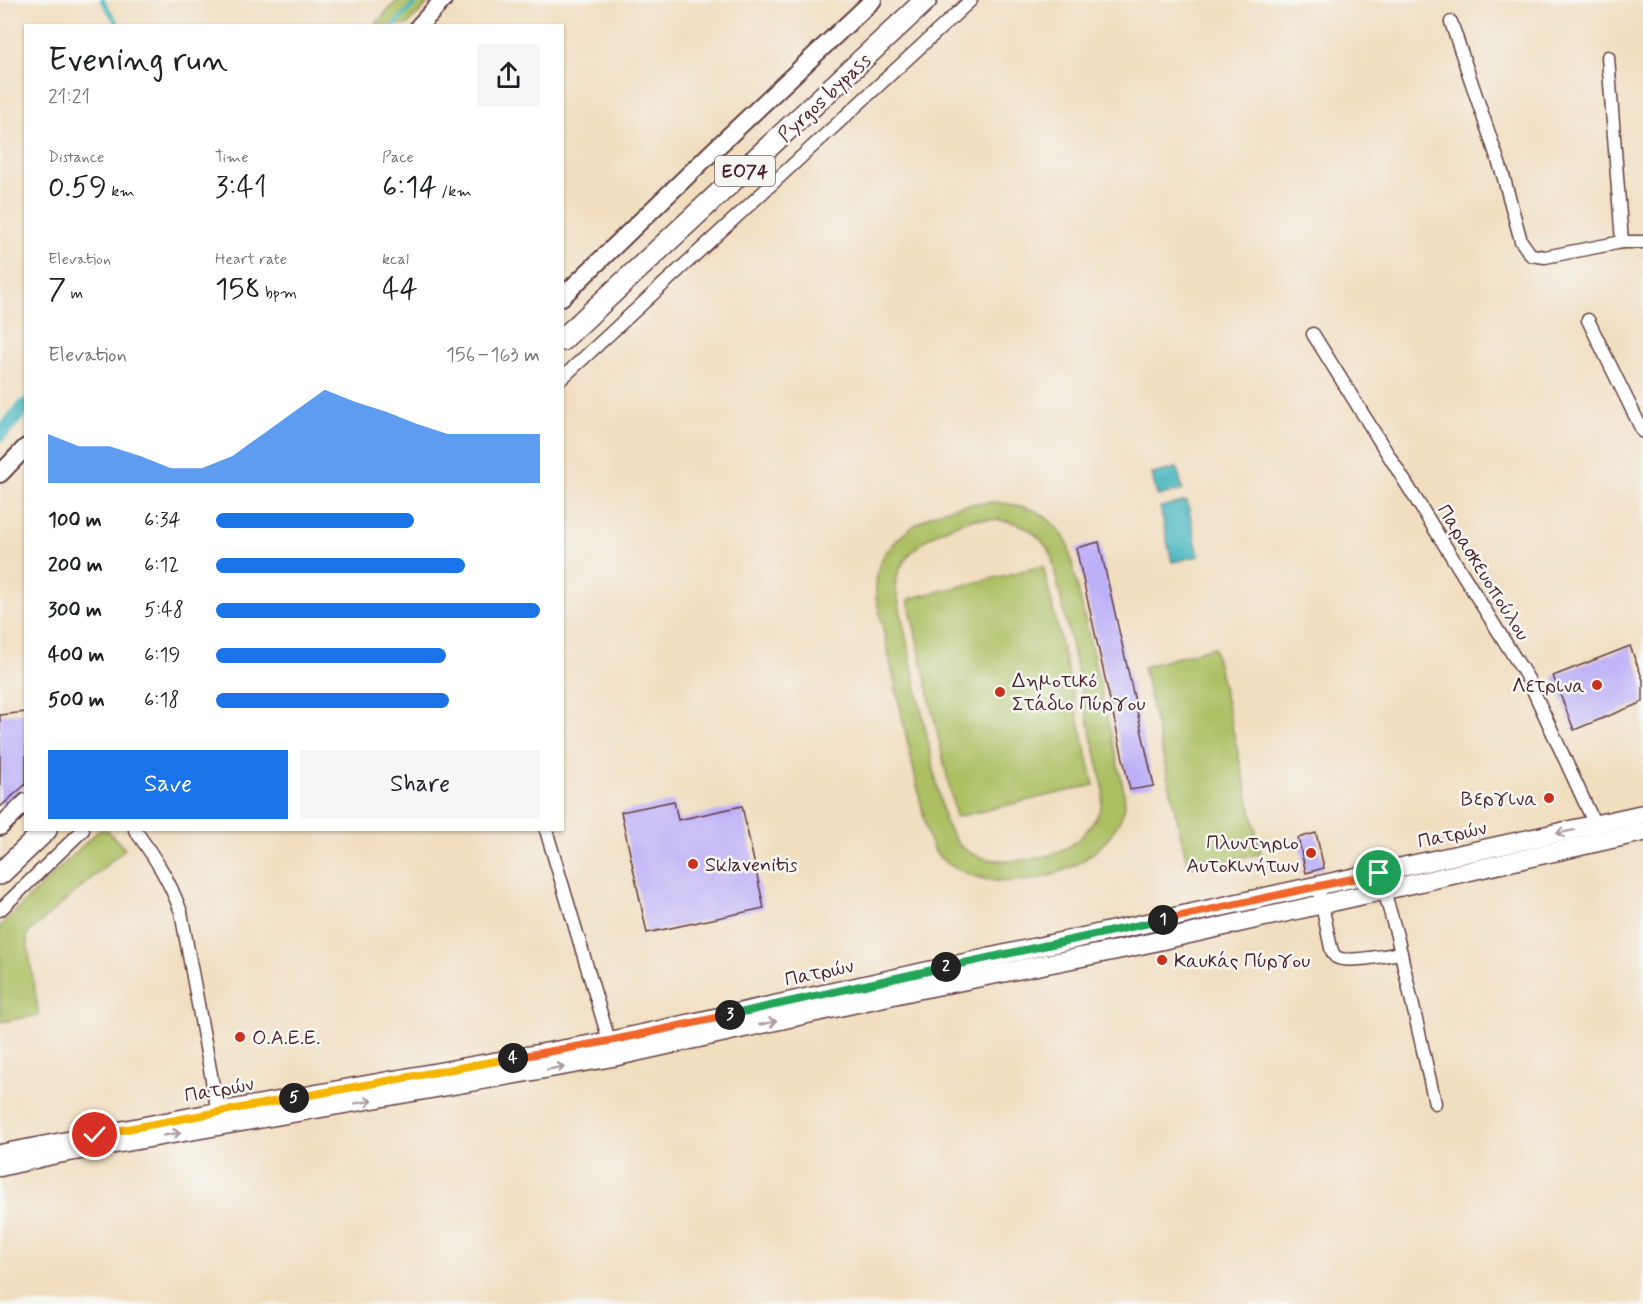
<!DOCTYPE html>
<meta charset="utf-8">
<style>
body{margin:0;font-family:Mynerve,sans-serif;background:#f6f6f6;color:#202124;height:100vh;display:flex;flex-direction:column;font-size:22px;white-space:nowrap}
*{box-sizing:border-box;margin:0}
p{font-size:20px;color:#757577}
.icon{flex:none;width:33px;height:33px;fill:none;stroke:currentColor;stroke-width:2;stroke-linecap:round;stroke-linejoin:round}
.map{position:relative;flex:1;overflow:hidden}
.sheet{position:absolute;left:24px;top:24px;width:540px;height:807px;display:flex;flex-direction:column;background:#fff;border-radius:0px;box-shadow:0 2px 4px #0004}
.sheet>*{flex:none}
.pin{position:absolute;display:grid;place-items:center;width:51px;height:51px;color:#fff;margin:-26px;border:3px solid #fff;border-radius:50%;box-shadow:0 2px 6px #0007}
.km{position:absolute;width:30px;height:30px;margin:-15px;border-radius:50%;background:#222;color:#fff;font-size:16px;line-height:30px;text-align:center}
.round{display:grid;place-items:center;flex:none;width:63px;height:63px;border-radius:0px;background:#f6f6f6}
.headline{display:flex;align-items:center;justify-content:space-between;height:102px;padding:0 24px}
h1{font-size:33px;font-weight:600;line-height:45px}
.stats{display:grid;grid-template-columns:repeat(3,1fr);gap:9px;height:102px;padding:6px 24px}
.stats div{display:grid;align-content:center}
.stats b{font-size:30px;font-weight:600}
.stats small{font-size:16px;font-weight:400}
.stats p{font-size:16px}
.chart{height:168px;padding:12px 24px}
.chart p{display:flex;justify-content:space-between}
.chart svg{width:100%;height:108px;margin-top:6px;fill:#1a73e8;opacity:.7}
.cta{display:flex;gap:12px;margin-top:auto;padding:12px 24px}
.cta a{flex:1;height:69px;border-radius:0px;background:#1a73e8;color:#fff;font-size:24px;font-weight:600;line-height:69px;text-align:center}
.cta a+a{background:#f6f6f6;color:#202124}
ul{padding:0 24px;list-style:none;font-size:20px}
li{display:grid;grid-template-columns:96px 72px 1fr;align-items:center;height:45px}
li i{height:15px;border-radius:8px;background:#1a73e8}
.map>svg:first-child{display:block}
</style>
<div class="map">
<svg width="1643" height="1304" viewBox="0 0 1643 1304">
<rect width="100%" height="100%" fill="#f6f6f2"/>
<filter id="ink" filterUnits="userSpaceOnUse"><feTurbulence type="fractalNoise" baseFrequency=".0167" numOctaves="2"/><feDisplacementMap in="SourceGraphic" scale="12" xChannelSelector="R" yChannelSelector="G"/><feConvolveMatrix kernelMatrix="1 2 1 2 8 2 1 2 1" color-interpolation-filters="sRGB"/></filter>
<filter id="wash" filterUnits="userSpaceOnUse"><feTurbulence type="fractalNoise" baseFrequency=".008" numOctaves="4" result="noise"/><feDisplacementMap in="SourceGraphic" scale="24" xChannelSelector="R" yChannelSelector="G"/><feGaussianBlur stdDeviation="1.35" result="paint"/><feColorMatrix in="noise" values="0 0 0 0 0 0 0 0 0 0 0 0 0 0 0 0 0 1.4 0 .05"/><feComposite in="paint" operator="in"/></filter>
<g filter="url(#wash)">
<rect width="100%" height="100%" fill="#f1debf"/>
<g fill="#acc064" stroke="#7b7048" stroke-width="1.5" fill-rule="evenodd">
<polygon points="398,0 431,0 407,25 374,25"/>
<path d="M 994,502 C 1031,506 1046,510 1067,541 L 1123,787 C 1124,793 1125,800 1125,805 C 1124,817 1115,829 1108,838 C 1076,878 1008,894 962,871 C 952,867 942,861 936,853 C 932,848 930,841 928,836 L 876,596 C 876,584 876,570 882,559 C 886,551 894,544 900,537 C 930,510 954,504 994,502 ZM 972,519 C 1008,519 1031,520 1051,554 L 1104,791 C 1102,799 1102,808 1098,814 C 1093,824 1083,836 1074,843 C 1049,861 994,868 967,851 C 956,845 951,832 945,822 L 895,585 C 901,548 939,529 972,519 Z"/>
<polygon points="1043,566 1094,785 956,817 908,599"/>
<polygon points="1214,647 1261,854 1188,867 1143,667"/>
<polygon points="99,830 107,830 125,849 26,935 39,1015 0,1022 0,926"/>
</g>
<g fill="#48b7c0" stroke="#496b76" stroke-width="1.5">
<polygon points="1177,468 1183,490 1157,496 1152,474"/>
<polygon points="1187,501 1199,556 1172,562 1160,507"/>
</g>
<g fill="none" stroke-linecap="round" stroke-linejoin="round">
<g stroke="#48b7c0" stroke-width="4.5">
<polyline points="102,0 119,26"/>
<polyline points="393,26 418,0"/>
</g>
<polyline stroke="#48b7c0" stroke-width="15" points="0,434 26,405"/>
</g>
<g id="blocks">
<g fill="#bcaff8">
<polygon points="1099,542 1154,786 1130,790 1076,548"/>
<polygon points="1630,646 1643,680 1643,702 1574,730 1553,676"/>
<polygon points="26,712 26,784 0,807 0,715"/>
<polygon points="674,801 678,820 742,806 764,908 647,933 621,812"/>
<polygon points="1316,833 1324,868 1306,873 1298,838"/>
</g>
</g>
</g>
<g filter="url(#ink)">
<use href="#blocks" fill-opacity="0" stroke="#633c41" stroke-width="1.5"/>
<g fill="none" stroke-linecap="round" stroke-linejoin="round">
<g stroke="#633c41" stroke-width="15">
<g id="street">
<polyline points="1451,22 1503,175 1521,241 1531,255 1545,257 1622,242 1643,242"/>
<polyline points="1608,57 1622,242"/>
<polyline points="1588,320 1643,432"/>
<polyline points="1313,334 1528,679 1597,829"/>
<polyline points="562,378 971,0"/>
<path d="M 135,830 C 155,858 169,879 181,912 L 219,1118"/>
<polyline points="546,830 611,1047"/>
<polyline points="1379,873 1397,936 1435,1103"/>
<path d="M 1318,886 L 1331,948 C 1332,952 1333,954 1336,957 C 1347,964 1387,955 1401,953"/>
<polyline points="0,910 83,830"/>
</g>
</g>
<g stroke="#633c41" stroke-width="20">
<g id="secondary">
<polyline points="419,26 443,0"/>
<polyline points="562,297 713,151 873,0"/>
<polyline points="0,474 26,447"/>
<polyline points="0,827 26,802"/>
</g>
</g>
<g stroke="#633c41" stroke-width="21">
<g id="primary">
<polyline points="0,1154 217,1112 610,1041 1643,814"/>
<polyline points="0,1167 52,1155 613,1057 916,990 1127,948 1643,832"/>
</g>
</g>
<g stroke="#633c41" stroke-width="24">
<g id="highway">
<polyline points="562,340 926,0"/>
<polyline points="0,874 46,830"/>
</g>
</g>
<use href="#street" stroke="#fff" stroke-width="12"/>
<use href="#secondary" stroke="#fff" stroke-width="16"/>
<use href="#primary" stroke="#fff" stroke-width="18"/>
<use href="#highway" stroke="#fff" stroke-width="21"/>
</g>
<defs><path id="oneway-shaft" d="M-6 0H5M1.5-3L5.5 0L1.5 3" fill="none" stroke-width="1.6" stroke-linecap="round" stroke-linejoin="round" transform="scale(1.5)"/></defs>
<g stroke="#ae9aa0">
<use href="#oneway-shaft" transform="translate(1565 832) rotate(168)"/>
<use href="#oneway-shaft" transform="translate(768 1023) rotate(-12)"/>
<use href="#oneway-shaft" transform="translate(556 1068) rotate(-10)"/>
<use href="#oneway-shaft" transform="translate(364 1102) rotate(-9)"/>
<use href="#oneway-shaft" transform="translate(172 1134) rotate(-10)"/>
</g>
</g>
<g fill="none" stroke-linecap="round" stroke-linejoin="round" filter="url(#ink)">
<g stroke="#fff" stroke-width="12">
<polyline id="split-1" points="1163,920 1379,873"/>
</g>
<g stroke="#fff" stroke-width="12">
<polyline id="split-2" points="946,967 1163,920"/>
</g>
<g stroke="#fff" stroke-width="12">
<polyline id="split-3" points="730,1015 946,967"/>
</g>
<g stroke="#fff" stroke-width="12">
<polyline id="split-4" points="513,1058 609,1041 730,1015"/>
</g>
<g stroke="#fff" stroke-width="12">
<polyline id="split-5" points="294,1098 513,1058"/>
</g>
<g stroke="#fff" stroke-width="12">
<polyline id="split-6" points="95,1135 294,1098"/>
</g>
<use href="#split-1" stroke="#f0652b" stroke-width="8"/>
<use href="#split-2" stroke="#22a559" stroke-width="8"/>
<use href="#split-3" stroke="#22a559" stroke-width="8"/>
<use href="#split-4" stroke="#f0652b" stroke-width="8"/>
<use href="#split-5" stroke="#f5b400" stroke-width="8"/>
<use href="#split-6" stroke="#f5b400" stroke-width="8"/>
</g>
<g fill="#c8321e" stroke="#f6f6f2" stroke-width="2">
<circle cx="1597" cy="685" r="6"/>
<circle cx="1000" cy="692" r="6"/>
<circle cx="1549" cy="798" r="6"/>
<circle cx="1311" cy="853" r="6"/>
<circle cx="693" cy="864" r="6"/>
<circle cx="1162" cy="960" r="6"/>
<circle cx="240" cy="1037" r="6"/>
</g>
<g text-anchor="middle" stroke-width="5" stroke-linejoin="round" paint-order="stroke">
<rect fill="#f6f6f2" stroke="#7e6067" stroke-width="1.5" x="715" y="156" width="60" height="30" rx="4.5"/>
<g font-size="18" font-weight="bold" fill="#4a1f2b">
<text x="745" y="177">ΕΟ74</text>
</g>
<g font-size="20" fill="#4a1f2b" stroke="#f6f6f2">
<text transform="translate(824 97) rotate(-43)" y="7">Pyrgos bypass</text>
<text transform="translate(1484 572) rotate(58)" y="7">Παρασκευοπούλου</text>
<text transform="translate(1452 834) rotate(-12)" y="7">Πατρών</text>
<text transform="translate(819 972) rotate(-12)" y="7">Πατρών</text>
<text transform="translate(219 1089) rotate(-10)" y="7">Πατρών</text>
</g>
<g font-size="20" fill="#4a1f2b" stroke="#f6f6f2" text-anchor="start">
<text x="1012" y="687">Δημοτικό<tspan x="1012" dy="23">Στάδιο Πύργου</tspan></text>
<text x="1585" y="692" text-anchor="end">Λετρινα</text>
<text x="1537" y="805" text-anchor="end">Βεργινα</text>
<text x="1299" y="849" text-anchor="end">Πλυντηριο<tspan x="1299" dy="23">Αυτοκινήτων</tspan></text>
<text x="705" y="871">Sklavenitis</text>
<text x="1174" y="967">Καυκάς Πύργου</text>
<text x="252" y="1044">Ο.Α.Ε.Ε.</text>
</g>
</g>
</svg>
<div class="pin" style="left:1379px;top:873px;background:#1e9e55"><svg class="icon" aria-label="arrive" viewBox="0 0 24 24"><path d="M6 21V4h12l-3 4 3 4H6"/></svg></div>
<div class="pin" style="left:95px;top:1135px;background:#d93025"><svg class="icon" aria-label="check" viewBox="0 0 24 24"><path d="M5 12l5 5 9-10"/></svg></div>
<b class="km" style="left:1163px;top:920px">1</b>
<b class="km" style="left:946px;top:967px">2</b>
<b class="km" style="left:730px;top:1015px">3</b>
<b class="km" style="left:513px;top:1058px">4</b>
<b class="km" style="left:294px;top:1098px">5</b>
<section class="sheet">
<div class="headline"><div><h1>Evening run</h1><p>21:21</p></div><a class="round"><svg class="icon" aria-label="share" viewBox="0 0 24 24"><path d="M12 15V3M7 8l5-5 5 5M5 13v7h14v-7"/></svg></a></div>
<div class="stats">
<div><p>Distance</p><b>0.59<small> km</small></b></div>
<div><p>Time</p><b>3:41</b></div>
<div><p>Pace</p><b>6:14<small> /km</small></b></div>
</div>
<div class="stats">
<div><p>Elevation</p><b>7<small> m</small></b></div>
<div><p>Heart rate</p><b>158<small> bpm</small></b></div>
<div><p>kcal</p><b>44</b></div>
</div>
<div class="chart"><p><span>Elevation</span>156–163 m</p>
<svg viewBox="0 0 160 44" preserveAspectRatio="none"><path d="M0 44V24L10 29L20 29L30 33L40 38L50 38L60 33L70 24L80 15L90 6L100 11L110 15L120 20L130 24L140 24L150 24L160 24V44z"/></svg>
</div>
<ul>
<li><b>100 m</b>6:34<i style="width:61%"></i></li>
<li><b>200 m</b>6:12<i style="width:77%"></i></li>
<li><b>300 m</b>5:48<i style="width:100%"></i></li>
<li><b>400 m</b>6:19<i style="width:71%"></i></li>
<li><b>500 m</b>6:18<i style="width:72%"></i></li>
</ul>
<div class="cta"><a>Save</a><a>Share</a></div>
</section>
</div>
